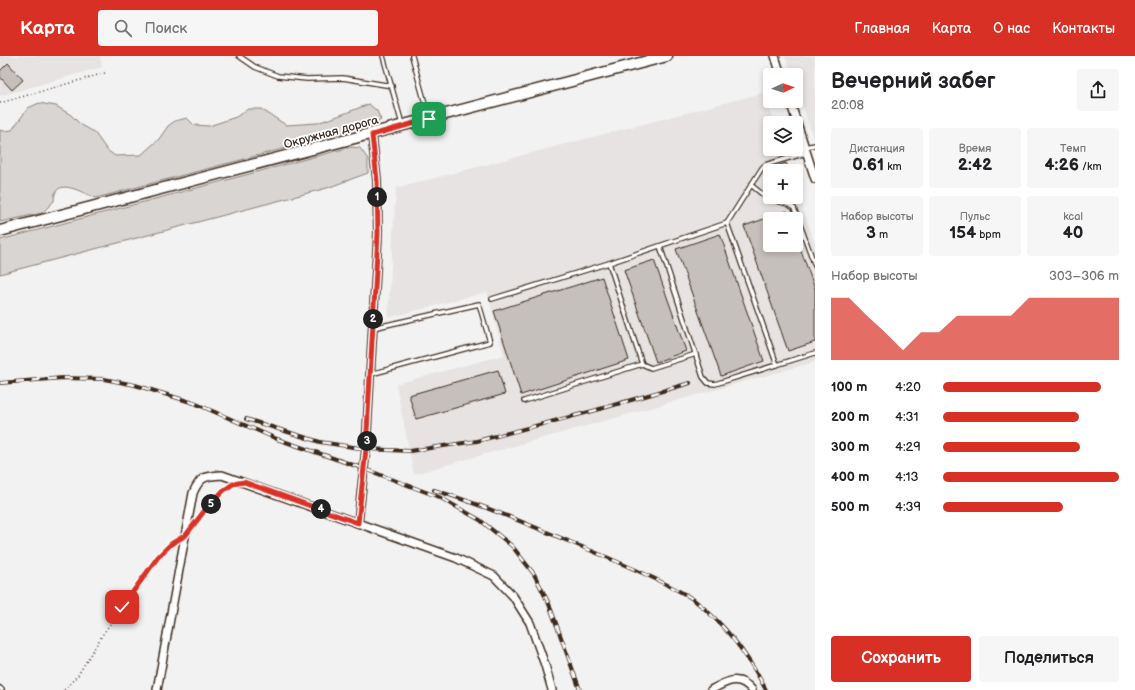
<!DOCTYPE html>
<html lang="ru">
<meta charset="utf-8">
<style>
body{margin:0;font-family:"Balsamiq Sans",sans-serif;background:#f6f6f6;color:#202124;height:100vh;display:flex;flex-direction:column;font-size:15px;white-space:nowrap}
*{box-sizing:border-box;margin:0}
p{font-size:13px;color:#757577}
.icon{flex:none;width:22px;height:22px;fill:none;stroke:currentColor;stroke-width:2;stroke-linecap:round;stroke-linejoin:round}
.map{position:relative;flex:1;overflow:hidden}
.panel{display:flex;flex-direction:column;background:#fff;width:320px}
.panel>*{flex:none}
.needle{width:26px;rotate:86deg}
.buttons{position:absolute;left:763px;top:12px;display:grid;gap:8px}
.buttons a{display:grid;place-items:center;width:40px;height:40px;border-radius:4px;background:#fff;box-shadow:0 2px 6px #0003;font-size:20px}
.pin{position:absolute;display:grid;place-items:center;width:34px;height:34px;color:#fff;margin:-17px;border-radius:8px;box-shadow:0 2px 6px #0006}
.km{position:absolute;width:20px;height:20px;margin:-10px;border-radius:50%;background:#222;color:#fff;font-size:11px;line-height:20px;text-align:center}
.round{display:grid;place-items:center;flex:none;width:42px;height:42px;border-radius:4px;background:#f6f6f6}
.head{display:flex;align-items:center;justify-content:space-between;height:68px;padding:0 16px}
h1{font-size:22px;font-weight:700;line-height:30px}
.metrics{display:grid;grid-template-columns:repeat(3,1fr);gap:6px;height:68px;padding:4px 16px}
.metrics div{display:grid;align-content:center;border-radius:4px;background:#f6f6f6;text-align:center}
.metrics b{font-size:17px;font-weight:700}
.metrics small{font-size:11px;font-weight:400}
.metrics p{font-size:11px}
.chart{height:112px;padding:8px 16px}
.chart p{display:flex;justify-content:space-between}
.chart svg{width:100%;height:72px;margin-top:4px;fill:#d93025;opacity:.7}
.cta{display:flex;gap:8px;margin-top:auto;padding:8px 16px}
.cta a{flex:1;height:46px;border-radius:4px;background:#d93025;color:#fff;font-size:16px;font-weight:700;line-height:46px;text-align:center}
.cta a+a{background:#f6f6f6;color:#202124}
ul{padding:0 16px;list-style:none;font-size:13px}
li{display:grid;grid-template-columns:64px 48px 1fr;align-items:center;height:30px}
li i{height:10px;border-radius:5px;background:#d93025}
header{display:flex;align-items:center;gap:24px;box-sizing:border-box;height:56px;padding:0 20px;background:#d93025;color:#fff}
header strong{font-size:19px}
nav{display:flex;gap:22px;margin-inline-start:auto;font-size:14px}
.search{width:280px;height:36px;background:#f6f6f6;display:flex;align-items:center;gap:10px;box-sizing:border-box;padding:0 14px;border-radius:4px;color:#757577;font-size:15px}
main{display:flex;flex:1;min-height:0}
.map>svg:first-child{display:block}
</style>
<header>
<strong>Карта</strong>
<div class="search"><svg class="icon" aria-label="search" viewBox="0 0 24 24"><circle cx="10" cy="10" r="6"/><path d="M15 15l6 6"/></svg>Поиск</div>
<nav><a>Главная</a><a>Карта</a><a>О нас</a><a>Контакты</a></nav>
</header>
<main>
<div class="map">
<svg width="815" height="634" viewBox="0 0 815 634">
<rect width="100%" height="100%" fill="#f3f2f2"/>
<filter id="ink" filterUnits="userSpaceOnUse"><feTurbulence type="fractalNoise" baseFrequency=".025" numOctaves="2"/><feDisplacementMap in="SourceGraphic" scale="8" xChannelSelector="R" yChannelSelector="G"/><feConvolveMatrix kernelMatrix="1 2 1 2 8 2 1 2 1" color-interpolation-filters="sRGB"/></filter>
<g filter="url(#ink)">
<g fill="#e6e3e2" fill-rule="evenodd">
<polygon points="0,0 100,0 102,11 0,40"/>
<polygon points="785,0 815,0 815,87 796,31 796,19 792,19"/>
<path d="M 763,37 L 774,67 L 770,67 L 770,93 L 783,93 L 790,115 L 770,115 L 770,141 L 796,141 L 796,132 L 815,188 L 815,306 L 414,418 L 396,328 L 504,299 L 487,236 L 388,262 L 396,132 ZM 770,163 L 796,163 L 796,189 L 770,189 Z"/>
</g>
<g fill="#d8d5d2" stroke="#8a8078">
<path d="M 39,47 L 56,50 L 71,59 L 80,68 L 94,76 L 107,94 L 115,100 L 141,99 L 159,83 L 168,70 L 175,65 L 187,62 L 194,69 L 209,70 L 236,61 L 248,53 L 261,53 L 286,69 L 317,67 L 338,60 L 369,48 L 377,55 L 381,64 L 370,70 L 96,142 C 84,138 54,118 54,145 L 42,157 L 0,166 L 0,74 L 3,75 L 12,74 L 28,52 Z"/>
<polygon points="351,91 360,92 368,103 368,117 327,132 0,218 0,184"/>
</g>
<g fill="#c6c0bd" stroke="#3b2a1e">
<polygon points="8,7 23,24 12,34 0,21 0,15"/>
<polygon points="786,107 790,115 765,115 765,114"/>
<polygon points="787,155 790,163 770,163 770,189 799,189 815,233 815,286 788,295 744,170"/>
<polygon points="720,178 764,305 721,320 676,193"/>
<polygon points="654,204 686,295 656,306 624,214"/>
<polygon points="602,221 629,304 521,339 494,255"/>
<polygon points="498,314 505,338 416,363 409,339"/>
</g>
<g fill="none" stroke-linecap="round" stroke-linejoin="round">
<g stroke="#3b2a1e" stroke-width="6">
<g id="service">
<polyline points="239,0 255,11 278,20 307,23 343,22 392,30"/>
<polyline points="383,0 402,68"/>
<polyline points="412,0 429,62"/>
<polyline points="804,91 815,89"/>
<polyline points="751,129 767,142 787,148 794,152 815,210"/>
<polyline points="660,190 703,321 708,327 715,328 815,297"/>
<polyline points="492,243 609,207 727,167"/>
<polyline points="642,308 651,312 696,298"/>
<polyline points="777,309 727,167 762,112 765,109 806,97"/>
<polyline points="371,318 490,286 479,248 373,272"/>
<polyline points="524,345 642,308 609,207"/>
<polyline points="0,632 2,634"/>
</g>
</g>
<g stroke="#3b2a1e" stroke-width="10">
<g id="minor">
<polyline points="775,0 781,19"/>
<polyline points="790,45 815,123"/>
<polyline points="358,467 366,393 378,178 377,124 372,79"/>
<path d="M 157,634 L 193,437 C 200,421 204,420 222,419 L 456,502 L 494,520 L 513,540 L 530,567 L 545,609 L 552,634"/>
<path d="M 711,634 C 727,625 739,618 752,634"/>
</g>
</g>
<g stroke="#3b2a1e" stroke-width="13">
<polyline id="secondary" points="0,175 667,0"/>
</g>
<g stroke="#3b2a1e" stroke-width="1.5" stroke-dasharray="1 3" stroke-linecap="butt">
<polyline points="0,47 105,17"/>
<path d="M 195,467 C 205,453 216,439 231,430"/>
<polyline points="64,634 78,619 103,578 158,501 177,484"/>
</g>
<use href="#service" stroke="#fff" stroke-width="3.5"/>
<use href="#minor" stroke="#fff" stroke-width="7"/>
<use href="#secondary" stroke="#fff" stroke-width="10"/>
<g stroke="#3b2a1e" stroke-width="4">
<g id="rail">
<polyline points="0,327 63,322 104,323 135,329 194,347 277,383 365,413 439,441 480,464 512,490 534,518 549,548 580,634"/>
<polyline points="246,363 320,386 366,393 410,395 477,385 593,355 690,327"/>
<path d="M 434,434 C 486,450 537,472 587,493 C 609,502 630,511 651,521 C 666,528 681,535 694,544 C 724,567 749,601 766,634"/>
</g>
</g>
<use href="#rail" stroke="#fff" stroke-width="2.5" stroke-dasharray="8" stroke-linecap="butt"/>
</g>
</g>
<g fill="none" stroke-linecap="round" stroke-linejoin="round" filter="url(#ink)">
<g stroke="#fff" stroke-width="8">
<polyline id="route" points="122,551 158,501 171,488 186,479 205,454 223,435 233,428 244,426 358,467 366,393 378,178 377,124 372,79 429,63"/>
</g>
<use href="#route" stroke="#d93025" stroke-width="5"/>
</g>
<g text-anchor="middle" stroke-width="3.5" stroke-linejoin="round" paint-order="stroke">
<g font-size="12" fill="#3b2a1e" stroke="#fff">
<text transform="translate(331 76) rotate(-15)" y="4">Окружная дорога</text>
</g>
</g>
</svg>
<div class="buttons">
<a><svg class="needle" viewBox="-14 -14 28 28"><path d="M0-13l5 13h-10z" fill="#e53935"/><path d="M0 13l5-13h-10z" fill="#757577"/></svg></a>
<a><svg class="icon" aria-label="layers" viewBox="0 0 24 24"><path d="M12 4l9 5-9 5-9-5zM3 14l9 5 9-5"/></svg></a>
<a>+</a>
<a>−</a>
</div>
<div class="pin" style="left:429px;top:63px;background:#1e9e55"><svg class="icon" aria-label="arrive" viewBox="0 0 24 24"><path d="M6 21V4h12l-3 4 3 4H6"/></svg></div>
<div class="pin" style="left:122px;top:551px;background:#d93025"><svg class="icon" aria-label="check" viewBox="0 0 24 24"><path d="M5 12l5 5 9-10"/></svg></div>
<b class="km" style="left:377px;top:141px">1</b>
<b class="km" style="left:373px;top:263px">2</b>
<b class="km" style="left:367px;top:385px">3</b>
<b class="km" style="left:321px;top:453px">4</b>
<b class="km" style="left:211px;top:448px">5</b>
</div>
<section class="panel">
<div class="head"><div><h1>Вечерний забег</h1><p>20:08</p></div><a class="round"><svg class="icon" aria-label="share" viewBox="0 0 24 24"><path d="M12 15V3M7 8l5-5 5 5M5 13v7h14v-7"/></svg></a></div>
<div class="metrics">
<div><p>Дистанция</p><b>0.61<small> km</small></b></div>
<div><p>Время</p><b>2:42</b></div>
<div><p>Темп</p><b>4:26<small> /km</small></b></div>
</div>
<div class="metrics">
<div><p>Набор высоты</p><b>3<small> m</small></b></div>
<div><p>Пульс</p><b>154<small> bpm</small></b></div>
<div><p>kcal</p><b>40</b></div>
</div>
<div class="chart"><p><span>Набор высоты</span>303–306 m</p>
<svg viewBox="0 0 160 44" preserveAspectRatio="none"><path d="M0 44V6L10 6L20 17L30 27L40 38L50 27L60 27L70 17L80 17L90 17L100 17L110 6L120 6L130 6L140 6L150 6L160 6V44z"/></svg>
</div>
<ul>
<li><b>100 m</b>4:20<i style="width:90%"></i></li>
<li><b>200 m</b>4:31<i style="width:77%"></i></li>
<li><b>300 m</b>4:29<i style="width:78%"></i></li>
<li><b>400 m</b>4:13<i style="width:100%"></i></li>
<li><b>500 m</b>4:39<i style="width:68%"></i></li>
</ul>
<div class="cta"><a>Сохранить</a><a>Поделиться</a></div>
</section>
</main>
